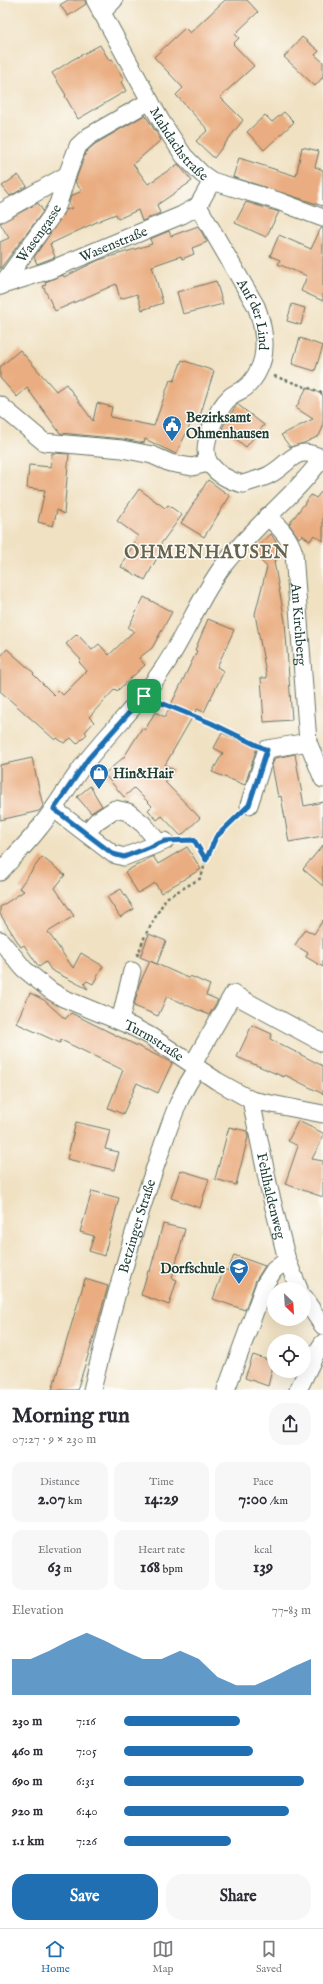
<!DOCTYPE html>
<meta charset="utf-8">
<style>
body{margin:0;font-family:"IM FELL English",serif;background:#f7f7f7;color:#2b2b33;height:100vh;display:flex;flex-direction:column;font-size:15px;white-space:nowrap}
*{box-sizing:border-box;margin:0}
p{font-size:13px;color:#7c7c81}
.icon{flex:none;width:22px;height:22px;fill:none;stroke:currentColor;stroke-width:2;stroke-linecap:round;stroke-linejoin:round}
.map{position:relative;height:1390px;overflow:hidden}
.side{display:flex;flex-direction:column;background:#fff;flex:1}
.side>*{flex:none}
.needle{width:26px;rotate:155deg}
.buttons{position:absolute;left:267px;top:1282px;display:grid;gap:8px}
.buttons a{display:grid;place-items:center;width:44px;height:44px;border-radius:50%;background:#fff;box-shadow:0 4px 16px #0002;font-size:20px}
.pin{position:absolute;display:grid;place-items:center;width:34px;height:34px;color:#fff;margin:-17px;border-radius:8px;box-shadow:0 2px 6px #0006}
.round{display:grid;place-items:center;flex:none;width:42px;height:42px;border-radius:16px;background:#f7f7f7}
.headline{display:flex;align-items:center;justify-content:space-between;height:68px;padding:0 12px}
h1{font-size:22px;font-weight:700;line-height:30px}
.metrics{display:grid;grid-template-columns:repeat(3,1fr);gap:6px;height:68px;padding:4px 12px}
.metrics div{display:grid;align-content:center;border-radius:10px;background:#f7f7f7;text-align:center}
.metrics b{font-size:17px;font-weight:700}
.metrics small{font-size:11px;font-weight:400}
.metrics p{font-size:11px}
.chart{height:112px;padding:8px 12px}
.chart p{display:flex;justify-content:space-between}
.chart svg{width:100%;height:72px;margin-top:4px;fill:#1f6fb2;opacity:.7}
.primary-button{display:flex;gap:8px;margin-top:auto;padding:8px 12px}
.primary-button a{flex:1;height:46px;border-radius:16px;background:#1f6fb2;color:#fff;font-size:16px;font-weight:700;line-height:46px;text-align:center}
.primary-button a+a{background:#f7f7f7;color:#2b2b33}
ul{padding:0 12px;list-style:none;font-size:13px}
li{display:grid;grid-template-columns:64px 48px 1fr;align-items:center;height:30px}
li i{height:10px;border-radius:5px;background:#1f6fb2}
.tab-bar{display:flex;justify-content:space-around;align-items:center;height:56px;border-top:1px solid #e1e1e2;background:#fff;font-size:11px;color:#7c7c81}
.tab-bar a{display:grid;justify-items:center;gap:2px}
.tab-bar .current{color:#1f6fb2}
.map>svg:first-child{display:block}
</style>
<div class="map">
<svg width="323" height="1390" viewBox="0 0 323 1390">
<rect width="100%" height="100%" fill="#fdfcf7"/>
<filter id="ink" filterUnits="userSpaceOnUse"><feTurbulence type="fractalNoise" baseFrequency=".025" numOctaves="2"/><feDisplacementMap in="SourceGraphic" scale="8" xChannelSelector="R" yChannelSelector="G"/><feConvolveMatrix kernelMatrix="1 2 1 2 8 2 1 2 1" color-interpolation-filters="sRGB"/></filter>
<filter id="wash" filterUnits="userSpaceOnUse"><feTurbulence type="fractalNoise" baseFrequency=".012" numOctaves="4" result="noise"/><feDisplacementMap in="SourceGraphic" scale="16" xChannelSelector="R" yChannelSelector="G"/><feGaussianBlur stdDeviation="0.9" result="paint"/><feColorMatrix in="noise" values="0 0 0 0 0 0 0 0 0 0 0 0 0 0 0 0 0 1.4 0 .05"/><feComposite in="paint" operator="in"/></filter>
<g filter="url(#wash)">
<rect width="100%" height="100%" fill="#f0e1c2"/>
<g id="blocks">
<g fill="#eaad81">
<polygon points="68,0 85,0 86,4 68,16 60,5"/>
<polygon points="225,0 247,0 258,12 235,34 239,38 233,44 254,66 220,97 243,120 214,158 196,141 208,130 176,95 183,88 154,57 185,28 190,33"/>
<polygon points="302,37 319,51 315,55 323,62 323,77 315,86 284,57"/>
<polygon points="100,45 109,60 112,59 124,80 121,82 126,91 78,119 65,96 66,95 52,73 72,60"/>
<polygon points="284,112 294,122 264,150 247,132 265,115 272,122"/>
<polygon points="145,115 161,140 133,164 148,184 178,164 192,181 157,205 160,213 142,221 138,210 118,219 116,214 103,219 50,244 55,257 37,264 34,257 66,210 72,208 69,202 71,196 82,191 75,182 86,152 95,144"/>
<polygon points="302,147 319,151 315,167 323,170 323,206 233,177 239,158 296,176"/>
<polygon points="18,175 27,186 10,196 2,186"/>
<polygon points="246,202 279,212 266,237 235,223"/>
<polygon points="38,203 43,211 42,213 0,269 0,242 9,238 0,223"/>
<polygon points="198,226 207,242 192,248 194,254 182,259 181,256 152,266 163,303 142,310 137,294 120,299 116,284 55,311 43,286 46,285 45,282 63,275 64,277 99,260 152,244 150,239 169,231 171,236"/>
<polygon points="321,228 323,228 323,301 301,291 307,276 278,264 280,260 270,256 279,235 311,249"/>
<polygon points="216,281 223,304 183,314 177,292"/>
<polygon points="292,304 305,308 301,325 287,321"/>
<polygon points="300,338 323,346 315,371 292,364"/>
<polygon points="20,350 56,391 66,384 93,421 97,403 112,407 110,417 154,426 170,380 174,381 182,360 214,371 199,419 194,417 176,454 145,439 144,443 123,439 60,433 27,388 17,397 0,378 0,367"/>
<polygon points="307,387 323,395 323,427 319,436 304,443 290,447 281,435 313,419 296,408"/>
<polygon points="237,404 264,425 246,447 222,428"/>
<polygon points="52,453 69,454 64,514 57,510 53,526 38,522 45,490 27,488 29,465 51,467"/>
<polygon points="208,480 230,496 204,537 181,523"/>
<polygon points="139,489 165,508 168,505 182,515 160,545 163,547 145,580 121,567 138,536 117,521"/>
<polygon points="323,490 323,541 314,535 310,541 302,535 299,538 289,524 311,495 316,498"/>
<polygon points="271,534 283,553 274,562 285,621 292,720 264,722 261,678 267,678 255,614 267,567 252,552"/>
<polygon points="144,597 172,612 152,648 139,658 145,665 117,691 115,689 89,717 94,722 85,732 87,734 77,744 71,738 64,743 57,738 55,740 0,691 0,657 7,649 34,673 33,674 54,695 58,690 63,695 87,671 79,662 81,660 66,644 77,634 92,650 99,644 109,655 134,631 128,628"/>
<polygon points="208,619 234,630 217,667 224,671 204,712 197,709 165,765 174,770 165,782 200,818 181,836 162,816 157,820 148,810 152,806 134,788 124,797 104,774 124,757 142,728 145,730 155,712 165,717 197,651 195,650"/>
<polygon points="222,733 257,747 245,785 212,772 223,753 214,748"/>
<polygon points="295,754 304,806 323,802 323,836 289,842 281,796 278,797 272,765 275,758"/>
<polygon points="32,758 43,806 39,811 0,820 0,765"/>
<polygon points="90,786 102,806 91,813 77,797"/>
<polygon points="323,845 323,886 303,869"/>
<polygon points="187,847 201,869 161,893 155,883 138,893 125,872 153,856 158,864"/>
<polygon points="42,857 65,875 55,888 74,916 48,932 73,968 81,953 103,966 93,984 87,981 84,984 88,989 51,970 46,962 39,967 24,945 21,947 0,914 0,907 24,891 19,888"/>
<polygon points="121,889 134,909 120,917 107,897"/>
<polygon points="323,920 323,967 306,957 308,953 295,945 305,929 314,934"/>
<polygon points="149,934 166,941 157,964 140,957"/>
<polygon points="150,961 188,978 190,976 210,985 206,995 218,1000 209,1015 167,996 158,1016 134,1006 139,985"/>
<polygon points="30,993 44,1000 65,1019 71,1013 172,1063 158,1093 137,1083 123,1114 108,1108 123,1070 61,1040 60,1043 16,1023"/>
<polygon points="252,1025 272,1034 270,1039 323,1066 323,1094 285,1075 284,1077 237,1057"/>
<polygon points="298,1121 323,1133 323,1137 312,1159 323,1161 323,1197 285,1184 298,1146 288,1141"/>
<polygon points="76,1122 110,1130 105,1149 119,1152 114,1170 67,1159"/>
<polygon points="229,1127 247,1131 248,1137 236,1185 215,1179"/>
<polygon points="180,1170 209,1179 200,1208 171,1198"/>
<polygon points="92,1191 119,1198 104,1256 89,1251 94,1236 80,1232"/>
<polygon points="163,1224 185,1229 172,1278 177,1280 169,1305 141,1295 148,1271 150,1271"/>
<polygon points="234,1255 265,1266 256,1280 245,1310 213,1299 224,1269 228,1271"/>
<polygon points="85,1279 108,1286 93,1340 77,1390 52,1390"/>
<polygon points="253,1355 274,1362 268,1386 245,1378"/>
</g>
</g>
</g>
<g filter="url(#ink)">
<use href="#blocks" fill-opacity="0" stroke="#687666" stroke-width="1"/>
<g fill="none" stroke-linecap="round" stroke-linejoin="round">
<g stroke="#687666" stroke-width="19">
<g id="minor">
<path id="s1" d="M 95,0 L 161,121 L 184,156 L 202,174 L 212,181 L 278,201 L 323,218"/>
<polyline points="101,13 114,0"/>
<path id="s2" d="M 198,206 L 256,306 C 263,324 269,352 258,371 C 256,376 250,384 245,388 C 241,391 234,393 230,397 C 217,409 198,448 210,464 C 218,475 230,481 243,484 C 251,481 261,479 269,475 C 292,463 294,443 323,459"/>
<polyline points="0,213 67,175 78,146 89,136 150,101"/>
<path id="s3" d="M 0,286 L 50,270 L 182,215 L 198,206 L 212,181"/>
<path id="s4" d="M 1,286 L 50,218 L 58,204 L 67,175"/>
<polyline points="0,405 44,442 122,449 152,455 170,463 192,467 208,463"/>
<path id="s5" d="M 267,516 C 280,528 289,536 294,553 L 308,742 L 323,779"/>
<polyline points="249,805 267,749 308,742"/>
<polyline points="54,809 113,854 124,857 165,841"/>
<polyline points="86,833 97,821 115,809 128,812 143,824 159,843"/>
<path d="M 0,872 C 13,857 28,843 40,827 C 58,805 71,780 89,758 C 113,728 141,702 162,670 C 185,637 199,598 223,566 C 253,526 294,497 323,457"/>
<path id="s6" d="M 0,940 L 24,969 L 51,991 L 63,998 L 131,1026 L 150,1036 L 217,1081 L 251,1100 L 323,1114"/>
<polyline points="120,1021 132,971"/>
<polyline points="193,1064 233,994 323,1043"/>
<path id="s7" d="M 251,1100 L 269,1188 L 287,1260 L 299,1289"/>
<polyline points="304,1298 323,1326"/>
<path id="s8" d="M 92,1390 C 111,1312 131,1235 158,1159 C 169,1128 178,1095 198,1068"/>
<polyline points="226,1390 265,1284 274,1270 287,1260"/>
<polyline points="298,1390 315,1355 323,1343"/>
</g>
</g>
<g stroke="#687666" stroke-width="2.5" stroke-dasharray="3 3" stroke-linecap="butt">
<polyline points="274,376 323,393"/>
<polyline points="159,702 252,742"/>
<polyline points="181,841 194,840 206,859"/>
<polyline points="137,956 145,936 166,898 201,878 206,860 216,837 237,816"/>
</g>
<use href="#minor" stroke="#fff" stroke-width="17"/>
</g>
</g>
<g fill="none" stroke-linecap="round" stroke-linejoin="round" filter="url(#ink)">
<g stroke="#fff" stroke-width="8">
<polygon id="route" points="144,696 211,723 267,750 249,805 216,837 206,860 194,840 165,841 124,857 113,854 54,809 88,759"/>
</g>
<use href="#route" stroke="#1f6fb2" stroke-width="5"/>
</g>
<defs>
<g id="civic-pin" transform="scale(1)"><path d="M0 17L-7.5 6A9.5 9.5 0 1 1 7.5 6Z" fill="#1f6fb2" stroke="#fdfcf7"/><path d="M-.6-6.5H3V-4.5H.6V-3L4-1V1h2V6H-6V1h2V-1L-.6-3ZM-1.2 2.5V6h2.4V2.5Z" fill="#fff"/></g>
<g id="shop-pin" transform="scale(1)"><path d="M0 17L-7.5 6A9.5 9.5 0 1 1 7.5 6Z" fill="#1f6fb2" stroke="#fdfcf7"/><path d="M-5-2.5h2.3a2.7 3.5 0 0 1 5.4 0H5L5.5 6h-11ZM-1.5-2.5h3a1.5 2.3 0 0 0-3 0Z" fill="#fff"/></g>
<g id="school-pin" transform="scale(1)"><path d="M0 17L-7.5 6A9.5 9.5 0 1 1 7.5 6Z" fill="#1f6fb2" stroke="#fdfcf7"/><path d="M0-5L7-2L0 1L-7-2ZM-4 1L0 2.5L4 1V4Q0 6-4 4Z" fill="#fff"/></g>
</defs>
<g fill-rule="evenodd">
<use href="#civic-pin" x="172" y="425"/>
<use href="#shop-pin" x="99" y="773"/>
<use href="#school-pin" x="239" y="1268"/>
</g>
<g text-anchor="middle" stroke-width="3" stroke-linejoin="round" paint-order="stroke">
<g font-size="14" fill="#1f3d34" stroke="#fdfcf7">
<text dy="5" stroke="none"><textPath href="#s1" startOffset="167">Mahdachstraße</textPath></text>
<text dy="5" stroke="none"><textPath href="#s4" startOffset="65">Wasengasse</textPath></text>
<text dy="5" stroke="none"><textPath href="#s3" startOffset="121">Wasenstraße</textPath></text>
<text dy="5" stroke="none"><textPath href="#s2" startOffset="123">Auf der Lind</textPath></text>
<text dy="5" stroke="none"><textPath href="#s5" startOffset="118">Am Kirchberg</textPath></text>
<text dy="5" stroke="none"><textPath href="#s6" startOffset="187">Turmstraße</textPath></text>
<text dy="5" stroke="none"><textPath href="#s7" startOffset="98">Fehlhaldenweg</textPath></text>
<text dy="5" stroke="none"><textPath href="#s8" startOffset="170">Betzinger Straße</textPath></text>
</g>
<g font-size="14" font-weight="bold" fill="#1f3d34" stroke="#fdfcf7" text-anchor="start">
<text x="186" y="422">Bezirksamt<tspan x="186" dy="16">Ohmenhausen</tspan></text>
<text x="113" y="778">Hin&amp;Hair</text>
<text x="225" y="1273" text-anchor="end">Dorfschule</text>
</g>
<g font-size="18" font-weight="bold" letter-spacing="1" fill="#66644f" stroke="#fdfcf7">
<text x="207" y="558">OHMENHAUSEN</text>
</g>
</g>
</svg>
<div class="buttons">
<a><svg class="needle" viewBox="-14 -14 28 28"><path d="M0-13l5 13h-10z" fill="#e53935"/><path d="M0 13l5-13h-10z" fill="#7c7c81"/></svg></a>
<a><svg class="icon" aria-label="locate" viewBox="0 0 24 24"><circle cx="12" cy="12" r="6"/><path d="M12 2v4M12 18v4M2 12h4M18 12h4"/></svg></a>
</div>
<div class="pin" style="left:144px;top:696px;background:#1e9e55"><svg class="icon" aria-label="arrive" viewBox="0 0 24 24"><path d="M6 21V4h12l-3 4 3 4H6"/></svg></div>
</div>
<section class="side">
<div class="headline"><div><h1>Morning run</h1><p>07:27 · 9 × 230 m</p></div><a class="round"><svg class="icon" aria-label="share" viewBox="0 0 24 24"><path d="M12 15V3M7 8l5-5 5 5M5 13v7h14v-7"/></svg></a></div>
<div class="metrics">
<div><p>Distance</p><b>2.07<small> km</small></b></div>
<div><p>Time</p><b>14:29</b></div>
<div><p>Pace</p><b>7:00<small> /km</small></b></div>
</div>
<div class="metrics">
<div><p>Elevation</p><b>63<small> m</small></b></div>
<div><p>Heart rate</p><b>168<small> bpm</small></b></div>
<div><p>kcal</p><b>139</b></div>
</div>
<div class="chart"><p><span>Elevation</span>77–83 m</p>
<svg viewBox="0 0 160 44" preserveAspectRatio="none"><path d="M0 44V22L10 22L20 17L30 11L40 6L50 11L60 17L70 22L80 22L90 17L100 22L110 33L120 38L130 38L140 33L150 27L160 22V44z"/></svg>
</div>
<ul>
<li><b>230 m</b>7:16<i style="width:62%"></i></li>
<li><b>460 m</b>7:05<i style="width:69%"></i></li>
<li><b>690 m</b>6:31<i style="width:96%"></i></li>
<li><b>920 m</b>6:40<i style="width:88%"></i></li>
<li><b>1.1 km</b>7:26<i style="width:57%"></i></li>
</ul>
<div class="primary-button"><a>Save</a><a>Share</a></div>
</section>
<nav class="tab-bar">
<a class="current"><svg class="icon" aria-label="home" viewBox="0 0 24 24"><path d="M3 11l9-7 9 7M6 9v11h12V9"/></svg>Home</a>
<a><svg class="icon" aria-label="map" viewBox="0 0 24 24"><path d="M3 6l6-2 6 2 6-2v14l-6 2-6-2-6 2zM9 4v14M15 6v14"/></svg>Map</a>
<a><svg class="icon" aria-label="saved" viewBox="0 0 24 24"><path d="M7 4h10v16l-5-4-5 4z"/></svg>Saved</a>
</nav>
